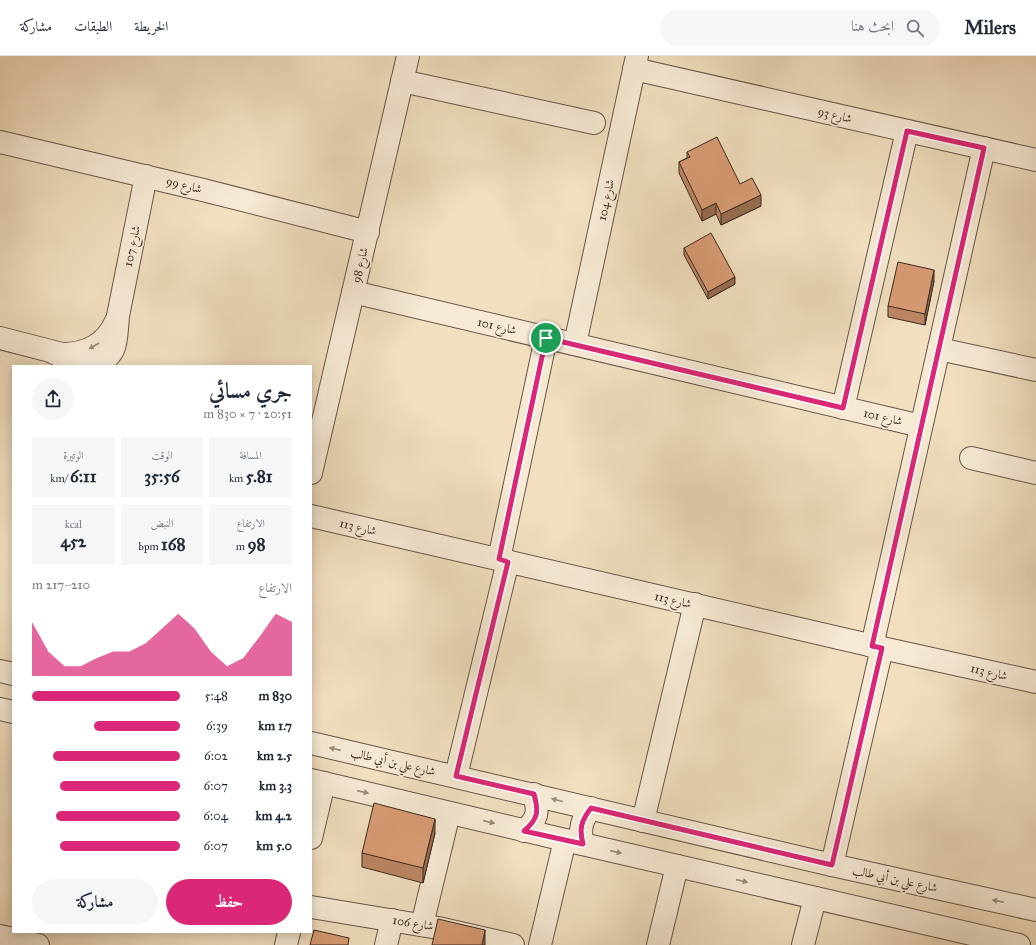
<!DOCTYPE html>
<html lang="ar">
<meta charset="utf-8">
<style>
body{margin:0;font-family:"IM FELL Great Primer",Amiri,serif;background:#f6f6f7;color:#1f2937;direction:rtl;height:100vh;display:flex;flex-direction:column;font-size:15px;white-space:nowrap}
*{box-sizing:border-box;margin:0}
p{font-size:13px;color:#747a83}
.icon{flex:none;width:22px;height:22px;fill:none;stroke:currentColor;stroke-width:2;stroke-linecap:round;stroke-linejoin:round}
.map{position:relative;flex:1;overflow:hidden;direction:ltr}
.details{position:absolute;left:12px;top:309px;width:300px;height:568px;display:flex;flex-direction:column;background:#fff;border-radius:0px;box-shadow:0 2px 10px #0003;direction:rtl}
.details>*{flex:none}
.pin{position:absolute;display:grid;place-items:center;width:34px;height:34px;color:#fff;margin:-17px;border:2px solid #fff;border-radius:50%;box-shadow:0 1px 4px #0007}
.round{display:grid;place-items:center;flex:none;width:42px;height:42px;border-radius:21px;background:#f6f6f7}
.headline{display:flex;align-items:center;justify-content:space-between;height:68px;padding:0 20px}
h1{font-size:22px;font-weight:700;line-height:30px}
.metrics{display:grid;grid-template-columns:repeat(3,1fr);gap:6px;height:68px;padding:4px 20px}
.metrics div{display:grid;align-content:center;border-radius:0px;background:#f6f6f7;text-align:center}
.metrics b{font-size:17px;font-weight:700}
.metrics small{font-size:11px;font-weight:400}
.metrics p{font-size:11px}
.chart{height:112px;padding:8px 20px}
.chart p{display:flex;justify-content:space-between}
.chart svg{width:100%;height:72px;margin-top:4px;fill:#db2777;opacity:.7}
.action{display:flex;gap:8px;margin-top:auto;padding:8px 20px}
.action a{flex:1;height:46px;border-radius:24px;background:#db2777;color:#fff;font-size:16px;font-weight:700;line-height:46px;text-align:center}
.action a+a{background:#f6f6f7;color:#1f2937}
ul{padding:0 20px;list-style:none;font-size:13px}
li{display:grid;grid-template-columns:64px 48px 1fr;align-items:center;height:30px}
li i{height:10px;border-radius:5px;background:#db2777}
header{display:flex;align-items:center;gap:24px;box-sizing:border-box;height:56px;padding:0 20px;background:#fff;border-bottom:1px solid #e0e1e3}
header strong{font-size:19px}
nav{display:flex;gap:22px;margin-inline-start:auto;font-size:14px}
.search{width:280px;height:36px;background:#f6f6f7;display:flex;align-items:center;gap:10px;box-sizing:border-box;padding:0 14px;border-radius:22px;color:#747a83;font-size:15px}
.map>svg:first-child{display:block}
</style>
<header>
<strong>Milers</strong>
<div class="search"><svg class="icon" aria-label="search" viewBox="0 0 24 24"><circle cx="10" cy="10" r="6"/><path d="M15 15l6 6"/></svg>ابحث هنا</div>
<nav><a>الخريطة</a><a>الطبقات</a><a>مشاركة</a></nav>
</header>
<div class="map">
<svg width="1036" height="889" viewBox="0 0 1036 889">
<rect width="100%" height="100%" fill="#f1dfbf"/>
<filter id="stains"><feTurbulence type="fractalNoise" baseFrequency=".005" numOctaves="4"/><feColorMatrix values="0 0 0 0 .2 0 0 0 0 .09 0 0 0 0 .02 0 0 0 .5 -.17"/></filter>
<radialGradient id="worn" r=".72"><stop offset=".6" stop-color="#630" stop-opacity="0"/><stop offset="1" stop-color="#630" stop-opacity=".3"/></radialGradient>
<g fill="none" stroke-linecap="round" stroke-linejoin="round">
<g stroke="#685648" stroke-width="24">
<g id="minor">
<polyline points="634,13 1036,104"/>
<polyline points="402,25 594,67"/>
<polyline points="0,86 203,134 368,176"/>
<polyline points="353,236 921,370"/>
<path d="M 0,282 L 62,298 C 86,298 106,289 116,265"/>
<polyline points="575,288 637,0"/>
<polyline points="939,293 1036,314"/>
<path d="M 52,296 C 68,303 84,314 102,305 C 106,303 110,299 113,294 C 117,286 117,270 118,260 L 146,120"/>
<polyline points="843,352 907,75"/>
<polyline points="971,402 1036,417"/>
<polyline points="311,417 408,0"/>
<polyline points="311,460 882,592 1036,626"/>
<polyline points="499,503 546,282"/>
<polyline points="872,590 984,92"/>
<polyline points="0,615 13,618"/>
<polyline points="0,653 13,656"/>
<polyline points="311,687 832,809 1036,854"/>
<polyline points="456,720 508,505"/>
<polyline points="311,724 565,784 1019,889"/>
<polyline points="643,765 695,548"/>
<path d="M 524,775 C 538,763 539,756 534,738"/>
<polyline points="311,782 324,727"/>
<path d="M 583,788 C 579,773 581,765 591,752"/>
<polyline points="832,809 882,592"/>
<polyline points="311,851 438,872 513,889"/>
<polyline points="422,869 449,757"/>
<polyline points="0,880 38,889"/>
<polyline points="286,889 289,876"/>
<polyline points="386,889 392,864"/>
<polyline points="540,889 565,784"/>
<polyline points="658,889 677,810"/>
<polyline points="803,889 815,842"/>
</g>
</g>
<use href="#minor" stroke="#f6ead5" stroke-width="22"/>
</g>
<g fill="#bb8664" stroke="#3b2920">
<polygon points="687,96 740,128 761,150 721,169 716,158 702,165 679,117 679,106 687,102"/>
<polygon points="684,192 735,228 708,243 684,199"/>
<polygon points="934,225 925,269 888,261 888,250"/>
<polygon points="435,777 423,827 362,811 362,797"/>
</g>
<g fill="#986d51" stroke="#3b2920">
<polygon points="761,139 761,150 721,169 721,158"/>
<polygon points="716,147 716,158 702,165 702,154"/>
<polygon points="934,214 934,225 925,269 925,258"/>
<polygon points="735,221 735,228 708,243 708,236"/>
<polygon points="435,763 435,777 423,827 423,812"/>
<polygon points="485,874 485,889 482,889"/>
</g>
<g fill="#d99c74" stroke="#3b2920">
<polygon points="717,81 740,128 752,122 761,139 721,158 716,147 702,154 679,106 690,101 687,96"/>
<polygon points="711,177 735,221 708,236 684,192"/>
<polygon points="898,206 934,214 925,258 888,250"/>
<polygon points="374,747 435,763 423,812 362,797"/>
<polygon points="438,863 485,874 482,889 432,889"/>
<polygon points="314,874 349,882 348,889 310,889"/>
</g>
<defs><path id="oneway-solid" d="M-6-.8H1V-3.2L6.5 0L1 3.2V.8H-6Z"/></defs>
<g fill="#988a7a">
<use href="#oneway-solid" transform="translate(94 290) rotate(150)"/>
<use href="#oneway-solid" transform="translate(335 693) rotate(-167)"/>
<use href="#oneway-solid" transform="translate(363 736) rotate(13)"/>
<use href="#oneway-solid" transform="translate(557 744) rotate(-166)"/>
<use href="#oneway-solid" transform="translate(489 766) rotate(13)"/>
<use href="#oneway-solid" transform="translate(616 796) rotate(13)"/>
<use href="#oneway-solid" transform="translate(742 825) rotate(13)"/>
<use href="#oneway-solid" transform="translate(998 845) rotate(-168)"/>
</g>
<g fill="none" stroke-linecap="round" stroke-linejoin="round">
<g stroke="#fff" stroke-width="8">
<path id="route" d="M 907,75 L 984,92 L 872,590 L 882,592 L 832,809 L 591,752 C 581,765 579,773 583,788 L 524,775 C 538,763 539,756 534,738 L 456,720 L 508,506 L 499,503 L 546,282 L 843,352 Z"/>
</g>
<use href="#route" stroke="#db2777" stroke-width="5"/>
</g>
<g text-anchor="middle" stroke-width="3.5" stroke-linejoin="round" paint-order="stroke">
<g font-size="12" fill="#3b2920" stroke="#f6ead5">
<text transform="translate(835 59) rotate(13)" y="4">شارع 93</text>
<text transform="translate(184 129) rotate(14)" y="4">شارع 99</text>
<text transform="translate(606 144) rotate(-78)" y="4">شارع 104</text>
<text transform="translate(132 190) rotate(-78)" y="4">شارع 107</text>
<text transform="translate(360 209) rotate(-77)" y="4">شارع 98</text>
<text transform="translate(497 270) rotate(13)" y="4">شارع 101</text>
<text transform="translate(883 361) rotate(13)" y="4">شارع 101</text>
<text transform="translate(358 471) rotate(13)" y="4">شارع 113</text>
<text transform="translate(673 544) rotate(13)" y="4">شارع 113</text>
<text transform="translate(989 616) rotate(13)" y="4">شارع 113</text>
<text transform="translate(393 706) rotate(13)" y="4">شارع علي بن أبي طالب</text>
<text transform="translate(895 823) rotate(12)" y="4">شارع علي بن أبي طالب</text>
<text transform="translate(413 867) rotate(9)" y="4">شارع 106</text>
</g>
</g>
<rect width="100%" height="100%" filter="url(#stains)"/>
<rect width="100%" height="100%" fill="url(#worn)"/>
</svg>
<div class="pin" style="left:546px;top:282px;background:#1e9e55"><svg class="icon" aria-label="arrive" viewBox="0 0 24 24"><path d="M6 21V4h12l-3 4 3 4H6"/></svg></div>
<section class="details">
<div class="headline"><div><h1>جري مسائي</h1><p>20:51 · 7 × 830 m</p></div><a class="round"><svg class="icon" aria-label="share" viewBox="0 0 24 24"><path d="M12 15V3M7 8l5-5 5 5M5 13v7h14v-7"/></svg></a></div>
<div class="metrics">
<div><p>المسافة</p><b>5.81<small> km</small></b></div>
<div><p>الوقت</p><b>35:56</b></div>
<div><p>الوتيرة</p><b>6:11<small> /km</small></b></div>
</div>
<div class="metrics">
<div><p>الارتفاع</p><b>98<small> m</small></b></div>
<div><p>النبض</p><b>168<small> bpm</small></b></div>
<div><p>kcal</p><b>452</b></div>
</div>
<div class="chart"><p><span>الارتفاع</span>210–217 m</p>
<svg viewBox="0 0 160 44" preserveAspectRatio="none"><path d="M0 44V11L10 29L20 38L30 38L40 33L50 29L60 29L70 24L80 15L90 6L100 15L110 29L120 38L130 33L140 20L150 6L160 11V44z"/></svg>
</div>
<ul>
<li><b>830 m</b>5:48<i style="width:100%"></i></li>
<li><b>1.7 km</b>6:39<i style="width:58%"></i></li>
<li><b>2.5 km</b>6:02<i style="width:86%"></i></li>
<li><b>3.3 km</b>6:07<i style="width:81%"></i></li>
<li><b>4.2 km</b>6:04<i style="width:84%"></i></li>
<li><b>5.0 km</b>6:07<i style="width:81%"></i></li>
</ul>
<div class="action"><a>حفظ</a><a>مشاركة</a></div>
</section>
</div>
